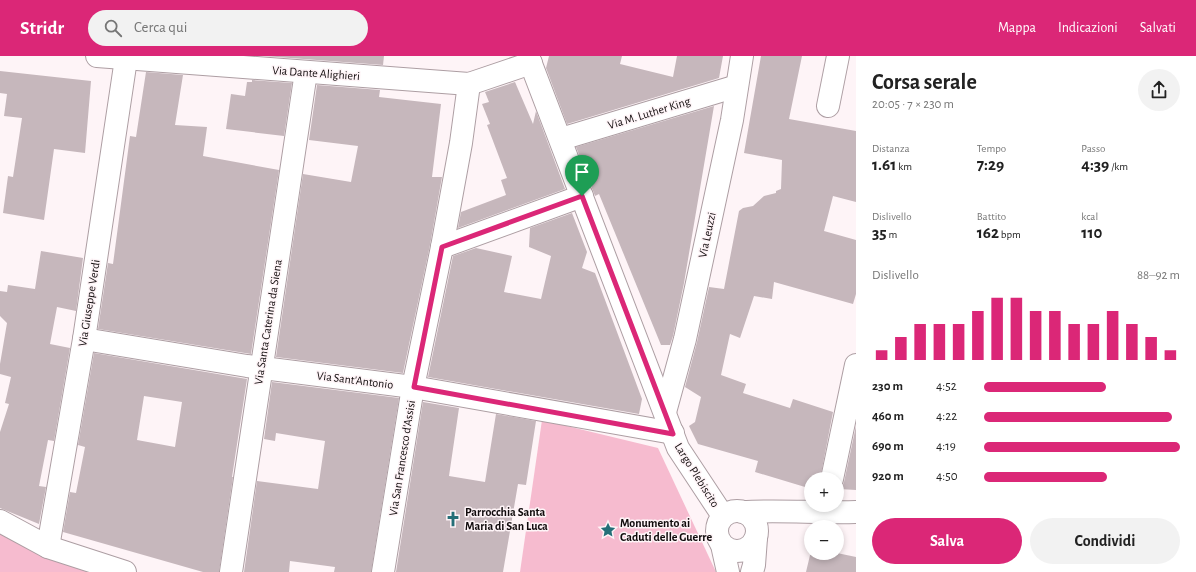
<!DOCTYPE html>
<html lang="it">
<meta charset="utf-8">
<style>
body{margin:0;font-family:"Alegreya Sans",sans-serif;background:#f2f2f2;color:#222;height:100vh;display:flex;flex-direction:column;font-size:15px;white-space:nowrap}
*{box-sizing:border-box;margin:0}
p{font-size:13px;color:#767676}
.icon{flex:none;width:22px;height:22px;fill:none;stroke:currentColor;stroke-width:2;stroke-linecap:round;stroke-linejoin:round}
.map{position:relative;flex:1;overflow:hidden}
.details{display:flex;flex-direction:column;background:#fff;width:340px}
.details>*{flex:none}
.controls{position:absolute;left:804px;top:416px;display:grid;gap:8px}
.controls a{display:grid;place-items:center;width:40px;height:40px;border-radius:50%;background:#fff;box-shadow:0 2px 6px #0003;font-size:20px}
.pin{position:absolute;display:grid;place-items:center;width:34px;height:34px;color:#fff;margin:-41px -17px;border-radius:50% 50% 50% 0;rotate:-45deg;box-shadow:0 0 4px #0007}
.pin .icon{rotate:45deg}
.round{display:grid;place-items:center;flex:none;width:42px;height:42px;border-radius:21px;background:#f2f2f2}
.summary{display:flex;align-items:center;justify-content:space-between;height:68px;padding:0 16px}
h1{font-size:22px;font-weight:600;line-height:30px}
.stats{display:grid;grid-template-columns:repeat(3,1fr);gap:6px;height:68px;padding:4px 16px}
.stats div{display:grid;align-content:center}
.stats b{font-size:17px;font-weight:600}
.stats small{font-size:11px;font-weight:400}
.stats p{font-size:11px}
.chart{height:112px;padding:8px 16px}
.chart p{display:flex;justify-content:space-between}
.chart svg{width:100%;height:72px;margin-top:4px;stroke:#db2777;stroke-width:6}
.button{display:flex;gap:8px;margin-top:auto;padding:8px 16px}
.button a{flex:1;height:46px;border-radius:24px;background:#db2777;color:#fff;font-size:16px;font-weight:600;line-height:46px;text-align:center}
.button a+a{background:#f2f2f2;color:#222}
ul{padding:0 16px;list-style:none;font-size:13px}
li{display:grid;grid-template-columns:64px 48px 1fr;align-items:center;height:30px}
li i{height:10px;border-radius:5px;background:#db2777}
header{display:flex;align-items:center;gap:24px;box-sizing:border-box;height:56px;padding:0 20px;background:#db2777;color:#fff}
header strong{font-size:19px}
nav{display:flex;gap:22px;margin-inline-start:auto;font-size:14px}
.search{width:280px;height:36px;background:#f2f2f2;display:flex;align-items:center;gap:10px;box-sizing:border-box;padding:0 14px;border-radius:22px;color:#767676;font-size:15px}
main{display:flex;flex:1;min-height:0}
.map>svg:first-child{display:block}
</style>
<header>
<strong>Stridr</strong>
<div class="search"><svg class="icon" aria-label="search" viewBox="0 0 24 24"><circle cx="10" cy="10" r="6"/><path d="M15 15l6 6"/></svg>Cerca qui</div>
<nav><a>Mappa</a><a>Indicazioni</a><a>Salvati</a></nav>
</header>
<main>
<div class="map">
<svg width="856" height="516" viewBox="0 0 856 516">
<rect width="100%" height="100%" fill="#fef4f7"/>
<g fill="#f6bbcf">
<polygon points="542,364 658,392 716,516 520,516"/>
<polygon points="0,467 125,516 0,516"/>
</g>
<g fill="#c6b7bc" fill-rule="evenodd">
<polygon points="264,0 384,0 383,9"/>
<polygon points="549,0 622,0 620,8 673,21 677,0 723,0 719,22 567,68 546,12"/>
<polygon points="761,0 802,0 789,63 856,75 856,146 833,140 824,175 856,184 856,238 853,248 774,226 772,243 754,240 740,282 730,278 721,319 746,328 743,337 790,352 793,343 833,356 820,423 811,423 811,431 805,431 755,416 758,405 698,388 689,370 695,366 701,341 685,331 697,286 709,231 724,233 739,155 743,152 753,150 764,140 776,137 776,135 781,133 782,104 744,97"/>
<polygon points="0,15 91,25 85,97 54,93 44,164 3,157 8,120 13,121 22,62 4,60 7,38 0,37"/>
<polygon points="146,16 183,19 175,69 207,71 203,100 279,114 251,298 98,273 108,207 113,208 130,80 136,81"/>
<polygon points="252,24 292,27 284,80 226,73 231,38 245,40 247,26 252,26"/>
<polygon points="515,26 533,68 536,55 565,133 458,172 461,156 506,139 501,124 507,122 487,69 490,68 482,48 489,46 485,36"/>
<polygon points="317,29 380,34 379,41 441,48 432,121 442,121 430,189 403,317 276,301 303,118 351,126 358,90 309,84"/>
<polygon points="714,50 684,227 673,280 670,289 661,289 599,138 595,140 576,91"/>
<polygon points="572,157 587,196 582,212 595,217 642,343 639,358 428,321 453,200 476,192 512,200 504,236 541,243 551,200 529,191 530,172"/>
<polygon points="41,195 83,202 76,255 57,251 50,288 70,292 54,385 48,384 39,430 46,431 39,468 0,452 0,376 9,348 5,347 11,321 0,318 0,308 7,267 0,260 0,235 7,236 8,229 35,233"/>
<path d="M 94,297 L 247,323 L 232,421 L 233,421 L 219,516 L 203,516 L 63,476 L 70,436 L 76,437 L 85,391 L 78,389 ZM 144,340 L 182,346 L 175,391 L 137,384 Z"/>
<polygon points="272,326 399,342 371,516 334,516 335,511 290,505 289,516 244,516 257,425 318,433 325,385 276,377 275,385 264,383"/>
<polygon points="423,346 459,352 449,420 485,426 496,358 536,365 526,429 518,428 503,516 396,516"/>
<polygon points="856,370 856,434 839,433 842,431 844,426"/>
<polygon points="811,495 811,497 837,497 856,501 856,516 806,516"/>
</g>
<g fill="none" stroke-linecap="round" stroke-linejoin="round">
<g stroke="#ad9ea3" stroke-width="24">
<g id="street">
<polyline points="97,0 469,28 531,7"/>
<polyline points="828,50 838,0"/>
<polyline points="561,83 737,30"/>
<polyline points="442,191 582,140"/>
<polyline points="84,283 247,310 413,331 673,377"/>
<polyline points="665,356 685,283 732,64 742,0"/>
<polyline points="832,423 856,309"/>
<polyline points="0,465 48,491 125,516"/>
<polyline points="48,491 84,283 126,3"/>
<polyline points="231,516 306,16"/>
<polyline points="383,516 413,331 442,191 461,87 469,28"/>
</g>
</g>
<g stroke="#ad9ea3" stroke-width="24">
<g id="secondary">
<polyline points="528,0 678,392 723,460"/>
<circle cx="737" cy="475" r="20"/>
<path d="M 742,456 C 780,454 818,457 856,456"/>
<polyline points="722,489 728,516"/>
<polyline points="752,516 754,509 756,482"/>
</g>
</g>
<use href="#street" stroke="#fff" stroke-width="22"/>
<use href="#secondary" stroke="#fff" stroke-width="22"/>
</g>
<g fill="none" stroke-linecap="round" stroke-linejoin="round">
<g stroke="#fff" stroke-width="8">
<polygon id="route" points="582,140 673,378 414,331 442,191"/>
</g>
<use href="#route" stroke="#db2777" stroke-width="5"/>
</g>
<defs>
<g id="church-bare" transform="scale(1.2)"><path d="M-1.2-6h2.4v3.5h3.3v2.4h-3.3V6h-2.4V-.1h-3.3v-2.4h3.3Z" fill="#256f78" stroke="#fef4f7" stroke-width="2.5" paint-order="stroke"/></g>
<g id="sight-bare" transform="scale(1.2)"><path d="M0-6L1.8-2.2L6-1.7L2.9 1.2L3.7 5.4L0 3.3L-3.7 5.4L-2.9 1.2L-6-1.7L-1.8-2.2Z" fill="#256f78" stroke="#fef4f7" stroke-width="2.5" paint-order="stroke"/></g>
</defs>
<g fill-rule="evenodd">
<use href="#church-bare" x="453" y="463"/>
<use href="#sight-bare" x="608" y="474"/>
</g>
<g text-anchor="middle" stroke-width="3" stroke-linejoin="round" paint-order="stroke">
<g font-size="12" fill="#100b0c" stroke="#fef4f7">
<text transform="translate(316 17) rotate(4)" y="4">Via Dante Alighieri</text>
<text transform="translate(649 57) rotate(-17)" y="4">Via M. Luther King</text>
<text transform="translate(707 179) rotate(-78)" y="4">Via Leuzzi</text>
<text transform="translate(89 247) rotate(-81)" y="4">Via Giuseppe Verdi</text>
<text transform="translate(268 266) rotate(-81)" y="4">Via Santa Caterina da Siena</text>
<text transform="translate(355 324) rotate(7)" y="4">Via Sant'Antonio</text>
<text transform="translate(402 402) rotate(-81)" y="4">Via San Francesco d'Assisi</text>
<text transform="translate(697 419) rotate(58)" y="4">Largo Plebiscito</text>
</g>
<g font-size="12" font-weight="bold" fill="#100b0c" stroke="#fef4f7" text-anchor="start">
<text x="465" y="460">Parrocchia Santa<tspan x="465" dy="14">Maria di San Luca</tspan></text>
<text x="620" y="471">Monumento ai<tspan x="620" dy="14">Caduti delle Guerre</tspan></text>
</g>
</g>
</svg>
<div class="controls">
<a>+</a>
<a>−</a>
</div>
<div class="pin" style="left:582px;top:140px;background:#1e9e55"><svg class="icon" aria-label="arrive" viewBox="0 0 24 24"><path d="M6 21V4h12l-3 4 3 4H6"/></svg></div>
</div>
<section class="details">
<div class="summary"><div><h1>Corsa serale</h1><p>20:05 · 7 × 230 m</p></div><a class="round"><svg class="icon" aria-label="share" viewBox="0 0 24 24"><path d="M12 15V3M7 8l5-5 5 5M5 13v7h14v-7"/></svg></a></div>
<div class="stats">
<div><p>Distanza</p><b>1.61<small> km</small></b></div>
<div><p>Tempo</p><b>7:29</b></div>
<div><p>Passo</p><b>4:39<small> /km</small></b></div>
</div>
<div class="stats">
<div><p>Dislivello</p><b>35<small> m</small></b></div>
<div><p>Battito</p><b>162<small> bpm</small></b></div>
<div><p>kcal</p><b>110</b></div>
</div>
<div class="chart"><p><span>Dislivello</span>88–92 m</p>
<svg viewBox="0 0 160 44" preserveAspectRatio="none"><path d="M5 44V38M15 44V30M25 44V22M35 44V22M45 44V22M55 44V14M65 44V6M75 44V6M85 44V14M95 44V14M105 44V22M115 44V22M125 44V14M135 44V22M145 44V30M155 44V38"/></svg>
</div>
<ul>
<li><b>230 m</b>4:52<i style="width:62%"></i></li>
<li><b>460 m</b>4:22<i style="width:96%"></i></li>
<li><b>690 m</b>4:19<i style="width:100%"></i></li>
<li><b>920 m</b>4:50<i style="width:63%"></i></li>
</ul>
<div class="button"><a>Salva</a><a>Condividi</a></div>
</section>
</main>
